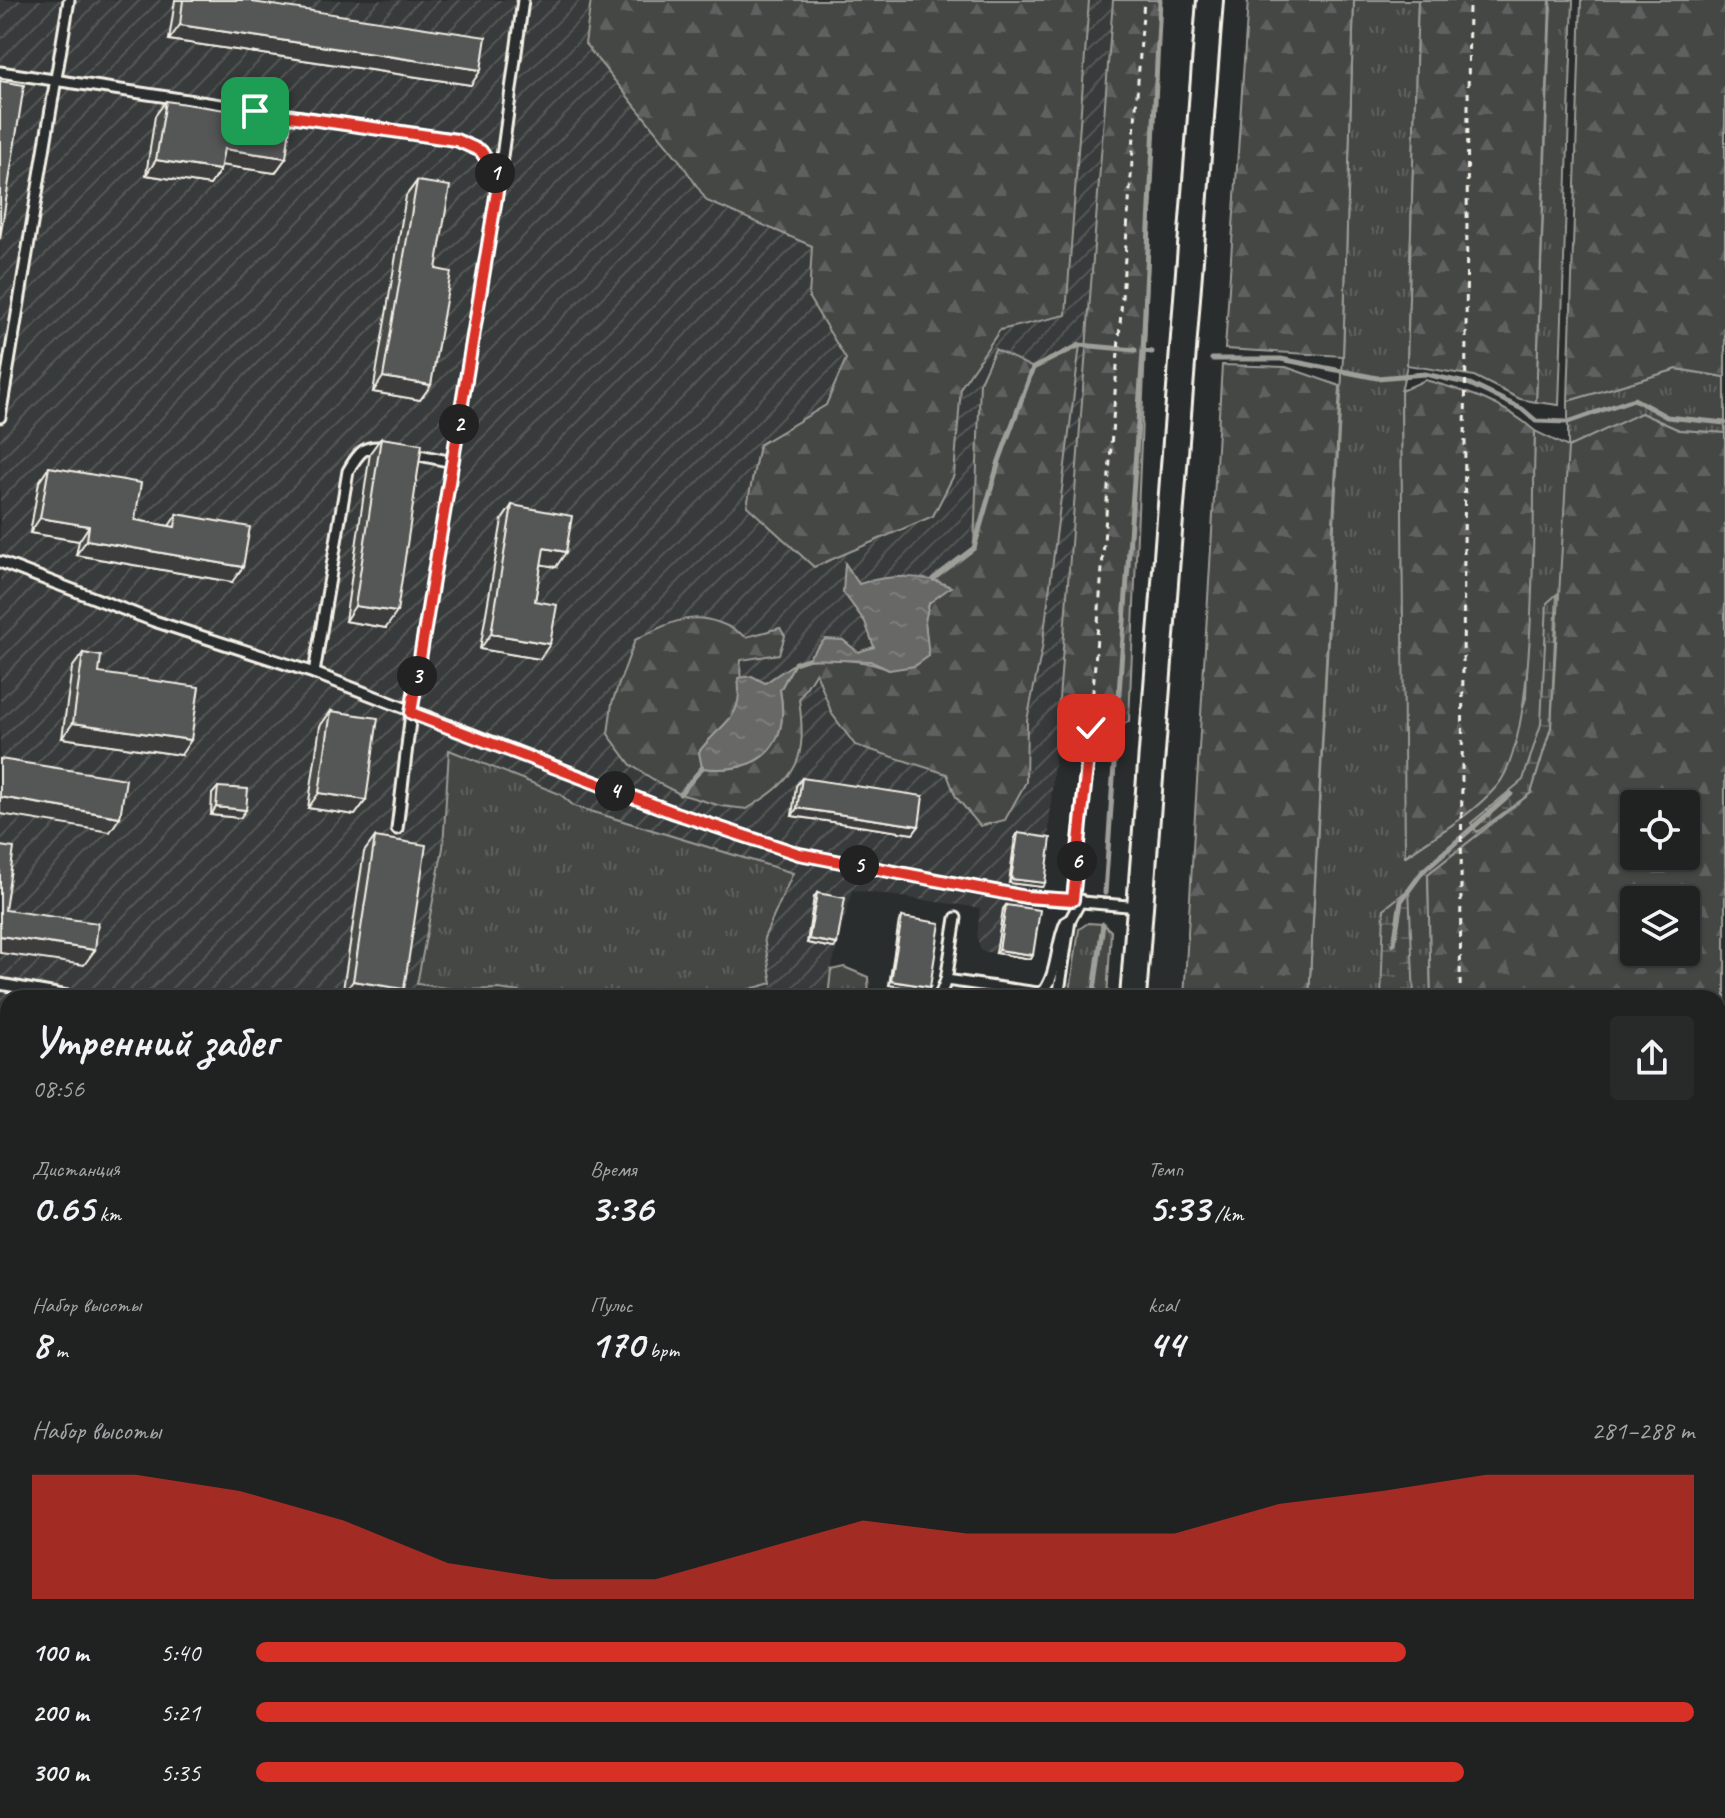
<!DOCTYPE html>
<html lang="ru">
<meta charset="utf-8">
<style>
body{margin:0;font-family:Caveat,sans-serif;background:#282a2a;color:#f1f3f6;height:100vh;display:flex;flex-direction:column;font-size:30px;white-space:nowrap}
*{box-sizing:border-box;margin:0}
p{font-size:26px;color:#a2a4a5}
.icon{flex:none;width:44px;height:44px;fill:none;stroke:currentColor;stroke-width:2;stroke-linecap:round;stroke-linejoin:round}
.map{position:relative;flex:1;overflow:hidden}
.side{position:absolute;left:0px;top:990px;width:1726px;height:828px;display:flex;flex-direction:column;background:#202222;border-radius:24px 24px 0 0;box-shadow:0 2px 6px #0004,0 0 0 2px #3d3f40}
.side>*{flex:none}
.fabs{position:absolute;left:1620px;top:790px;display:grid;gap:16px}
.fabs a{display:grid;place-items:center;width:80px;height:80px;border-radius:8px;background:#202222;box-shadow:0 2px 6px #0004,0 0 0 2px #3d3f40;font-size:40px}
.pin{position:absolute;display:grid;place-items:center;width:68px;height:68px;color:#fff;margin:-34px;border-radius:16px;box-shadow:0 4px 12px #0006}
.km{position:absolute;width:40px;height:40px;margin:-20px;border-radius:50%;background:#222;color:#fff;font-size:22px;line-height:40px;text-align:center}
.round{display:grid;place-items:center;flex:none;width:84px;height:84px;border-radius:8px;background:#282a2a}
.headline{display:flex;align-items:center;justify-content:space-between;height:136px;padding:0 32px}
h1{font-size:44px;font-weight:800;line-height:60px}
.stats{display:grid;grid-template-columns:repeat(3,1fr);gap:12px;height:136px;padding:8px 32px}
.stats div{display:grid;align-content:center}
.stats b{font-size:40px;font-weight:800}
.stats small{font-size:22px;font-weight:400}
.stats p{font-size:22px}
.chart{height:224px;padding:16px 32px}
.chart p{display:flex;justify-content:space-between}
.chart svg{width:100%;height:144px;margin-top:8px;fill:#d93025;opacity:.7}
ul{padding:0 32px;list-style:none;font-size:26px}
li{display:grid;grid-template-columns:128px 96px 1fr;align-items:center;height:60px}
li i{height:20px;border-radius:10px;background:#d93025}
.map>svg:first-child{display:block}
</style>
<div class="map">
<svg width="1725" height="1818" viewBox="0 0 1725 1818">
<defs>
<pattern id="industrial-furrows" width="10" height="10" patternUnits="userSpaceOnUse" patternTransform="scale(2)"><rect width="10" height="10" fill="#373a3a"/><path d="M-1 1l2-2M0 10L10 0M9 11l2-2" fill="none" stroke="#555756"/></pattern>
<pattern id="grass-tufts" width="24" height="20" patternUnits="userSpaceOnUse" patternTransform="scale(2)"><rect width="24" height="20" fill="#444645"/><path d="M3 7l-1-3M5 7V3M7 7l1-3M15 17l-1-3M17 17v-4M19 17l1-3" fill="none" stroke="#606160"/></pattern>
<pattern id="forest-firs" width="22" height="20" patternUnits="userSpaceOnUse" patternTransform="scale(2)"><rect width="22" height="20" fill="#444645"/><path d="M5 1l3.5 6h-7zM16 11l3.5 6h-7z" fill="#606160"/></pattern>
<pattern id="wetland-marsh" width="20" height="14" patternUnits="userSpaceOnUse" patternTransform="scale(2)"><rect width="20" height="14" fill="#444645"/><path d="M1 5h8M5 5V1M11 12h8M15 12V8" fill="none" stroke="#606160"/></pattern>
<pattern id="water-ripples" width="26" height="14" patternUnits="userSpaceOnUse" patternTransform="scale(2)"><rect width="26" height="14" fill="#676866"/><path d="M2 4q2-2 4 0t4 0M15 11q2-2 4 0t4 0" fill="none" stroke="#7d7e7c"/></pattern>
</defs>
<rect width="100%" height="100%" fill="#2a2d2e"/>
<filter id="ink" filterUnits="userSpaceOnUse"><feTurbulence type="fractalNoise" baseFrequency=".0125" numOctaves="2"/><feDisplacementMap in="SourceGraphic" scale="16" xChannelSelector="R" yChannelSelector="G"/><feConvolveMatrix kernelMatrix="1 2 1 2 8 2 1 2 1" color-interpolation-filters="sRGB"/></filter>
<g filter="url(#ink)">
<polygon fill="url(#industrial-furrows)" points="0,0 1112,0 1048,842 1042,887 1029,886 1024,911 1037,914 1031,959 981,951 977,937 980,908 852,890 831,970 828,998 8,998 8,1810 969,1810 969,1818 0,1818"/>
<g fill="url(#grass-tufts)" stroke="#9c9c96" stroke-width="2">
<polygon points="1354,0 1418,0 1407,365 1401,391 1406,856 1457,821 1498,784 1526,698 1535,431 1568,447 1568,401 1677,369 1725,377 1725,433 1679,430 1641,413 1609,430 1551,727 1531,793 1428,874 1431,998 1309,998 1343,356"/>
<polygon points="1551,0 1573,0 1559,405 1536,402"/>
<polygon points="449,750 560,794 574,806 793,873 764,938 772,983 719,998 559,998 499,989 461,990 417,984 443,848"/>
<polygon points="1088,923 1103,924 1111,931 1107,998 1069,998 1079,929"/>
<polygon points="844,967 868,977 869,998 828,998 831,970"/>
<rect x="1144" y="1810" width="264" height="8"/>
</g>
<g fill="url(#forest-firs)" stroke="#9c9c96" stroke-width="2" fill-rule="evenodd">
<polygon points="591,0 1089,0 1066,315 1000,330 961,387 954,475 933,516 814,567 747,506 759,445 826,405 846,359 809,298 812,246 707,201 680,161 585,44"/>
<polygon points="1113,0 1160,0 1129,721 1113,731 1057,725"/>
<polygon points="1248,0 1354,0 1343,356 1225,349"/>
<polygon points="1418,0 1550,0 1536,402 1520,399 1474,376 1407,365"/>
<polygon points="1581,0 1725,0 1725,377 1677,369 1568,401"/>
<path d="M 1080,345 L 1042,649 L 1027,720 L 1026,782 L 1005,820 L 980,826 L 956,797 L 947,774 L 855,745 L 832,714 L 816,672 L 799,699 C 807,760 799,777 747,809 L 721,806 L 680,794 L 662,785 L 631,765 L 608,734 L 612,703 L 635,640 C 679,617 702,607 746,637 L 780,628 L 785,636 L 779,654 L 741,660 C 739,674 742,685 741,698 C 740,717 711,734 699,752 L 703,768 C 758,774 791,748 780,690 L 795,663 C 818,655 868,660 889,670 L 928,656 L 925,621 L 929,602 L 950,587 L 933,579 L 974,548 L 980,382 L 995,349 L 1033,368 Z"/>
<polygon points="1222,365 1286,367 1340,386 1309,998 1184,998"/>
<path d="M 1425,380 C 1465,391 1503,402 1535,431 C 1532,504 1540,736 1497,786 C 1472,815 1436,835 1405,856 L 1401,391 Z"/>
<path d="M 1641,413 L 1679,430 L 1725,433 L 1725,1393 L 1718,1396 L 1718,998 L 1431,998 L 1428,874 L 1531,793 L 1551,727 L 1568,447 ZM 1634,804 L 1686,804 L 1686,856 L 1634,856 ZM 1634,900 L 1686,900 L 1686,952 L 1634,952 Z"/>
<polygon points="0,1473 8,1474 8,1698 0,1697"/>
<polygon points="1725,1532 1725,1818 1408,1818 1408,1810 1718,1810 1718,1537"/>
<polygon points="37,1810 233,1810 235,1818 46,1818"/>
<polygon points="634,1810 802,1810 800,1818 644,1818"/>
<polygon points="976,1810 1079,1810 1079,1818 978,1818"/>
</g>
<g fill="url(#wetland-marsh)" stroke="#9c9c96" stroke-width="2">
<polygon points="1557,594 1551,727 1531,793 1477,832 1471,823 1523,780 1541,724 1547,603"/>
<polygon points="1409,889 1414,998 1381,998 1384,909"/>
</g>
<g fill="url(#water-ripples)" stroke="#9f9f9a" stroke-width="2">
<path d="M 845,563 L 859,584 C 888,575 923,573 951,587 L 929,603 L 925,621 L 929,656 L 915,666 L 889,670 L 870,661 L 807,659 L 825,639 L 843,640 L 858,652 L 874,647 L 865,622 L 843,592 Z"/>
<path d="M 795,663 L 780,690 C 791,748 758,774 702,768 L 699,752 C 721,721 744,722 738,678 L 752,676 L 765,683 Z"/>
<polygon points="1725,1395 1725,1532 1718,1536 1718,1398"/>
</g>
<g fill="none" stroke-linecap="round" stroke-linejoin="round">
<g stroke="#9f9f9a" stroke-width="5">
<polyline points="1143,351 1152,352"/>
<polyline points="1212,359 1281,359 1377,378 1425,374 1470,384 1522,409 1536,421 1568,422 1634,399 1667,417 1725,423"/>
<polyline points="933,579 974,548 999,461 1033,368 1080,345 1135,350"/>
<polyline points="795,663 807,659"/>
<polyline points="680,794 702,768"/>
<polyline points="1105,893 1143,351 1160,0"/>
<polyline points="1394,944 1401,901 1423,871 1511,794"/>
<polyline points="1093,998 1103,924"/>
<polyline points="0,1509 8,1510"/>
<polyline points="1038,1818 1038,1810"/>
<polyline points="1405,1818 1406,1810"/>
</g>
<g stroke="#f4f1e8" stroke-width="15">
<g id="lane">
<polyline points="0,72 456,140 481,151 499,179 411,713 397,829"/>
<polyline points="499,179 523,0"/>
<polyline points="0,417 69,0"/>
<polyline points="409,453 453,462"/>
<polyline points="0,562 154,621 314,673 675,813 799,854 1026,897 1139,907"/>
<path d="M 314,673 L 348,471 C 359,452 364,444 387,448"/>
<polyline points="1073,900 1090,730"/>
<path d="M 946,980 L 1038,993 L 1044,991 C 1058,972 1056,943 1066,922 L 1070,920"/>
<polyline points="0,984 79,998"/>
<polyline points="878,998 899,998"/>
<polyline points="939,998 946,980 956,918"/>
<polyline points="1058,998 1070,920 1081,900"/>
<polyline points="0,1376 8,1379"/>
<polyline points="0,1749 8,1751"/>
<polyline points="373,1810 422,1818"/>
<polyline points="934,1810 955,1818"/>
<polyline points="813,1818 814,1810"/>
</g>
</g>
<g stroke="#f4f1e8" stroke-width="30">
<g id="secondary">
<polyline points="1133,998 1210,0"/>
<polyline points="1089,1818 1090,1810"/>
</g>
</g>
<g stroke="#f4f1e8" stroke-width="3" stroke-dasharray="6 6" stroke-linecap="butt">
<polyline points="1091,718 1144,0"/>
<polyline points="1460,998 1469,0"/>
<polyline points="1053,1818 1053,1810"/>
<polyline points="1415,1818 1415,1810"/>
</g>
<use href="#lane" stroke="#2a2d2e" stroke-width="9"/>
<use href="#secondary" stroke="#2a2d2e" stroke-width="24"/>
</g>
<g fill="#494b4a" stroke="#f4f1e8" stroke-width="2">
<polygon points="175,0 252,0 252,2 471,85 169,40"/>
<polygon points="166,101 286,158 275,173 221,165 220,170 210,185 146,175 155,116"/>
<polygon points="417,181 436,269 431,385 420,400 373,392 406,196"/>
<polygon points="381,438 386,628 345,621 370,453"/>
<polygon points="49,467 135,520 169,526 177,514 232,582 76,555 79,541 30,533 39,482"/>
<polygon points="512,505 556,567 541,564 535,601 540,659 480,649 502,520"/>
<polygon points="83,653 99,673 181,755 62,738 72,668"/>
<polygon points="331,711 366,800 355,815 308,808 320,726"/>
<polygon points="802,778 919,826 913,834 792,816 796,786"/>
<polygon points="218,787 240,818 211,815 212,794"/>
<polygon points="1018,833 1042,887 1009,883 1015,837"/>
<polygon points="375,837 404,989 342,996 364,852"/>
<polygon points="817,893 834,948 807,943 814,897"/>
<polygon points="1006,905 1033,955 1031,959 996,953 1003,909"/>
<polygon points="902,917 930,987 927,991 889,985 899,921"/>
<polygon points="8,1314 8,1334 5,1333"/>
</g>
<g fill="#3c3d3c" stroke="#f4f1e8" stroke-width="2">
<polygon points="180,25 481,70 471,85 169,40"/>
<polygon points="224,149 286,158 275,173 213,164"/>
<polygon points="156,160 220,170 210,185 146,175"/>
<polygon points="383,377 431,385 420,400 373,392"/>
<polygon points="40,518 89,526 79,541 30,533"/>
<polygon points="87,540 243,567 232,582 76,555"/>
<polygon points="544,548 566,552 556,567 533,563"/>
<polygon points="355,606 397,612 386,628 345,621"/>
<polygon points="491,634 550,644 540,659 480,649"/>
<polygon points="73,723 191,740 181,755 62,738"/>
<polygon points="319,793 366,800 355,815 308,808"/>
<polygon points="0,797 120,817 110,832 0,814"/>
<polygon points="216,807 246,810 240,818 211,815"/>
<polygon points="797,808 919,826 913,834 792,816"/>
<polygon points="1011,879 1045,883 1042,887 1009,883"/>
<polygon points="0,936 95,950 84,965 0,953"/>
<polygon points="809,939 837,944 834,948 807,943"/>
<polygon points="999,950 1033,955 1031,959 996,953"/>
<polygon points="353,981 404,989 398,998 352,998 342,996"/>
<polygon points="891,981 930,987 927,991 889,985"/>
</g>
<g fill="#555756" stroke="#f4f1e8" stroke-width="2">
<polygon points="183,0 252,0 252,2 486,37 481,70 180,25"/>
<polygon points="0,81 24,85 0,239"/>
<polygon points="166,101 291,120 286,158 224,149 220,170 156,160"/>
<polygon points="417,181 450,186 436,269 451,272 431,385 383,377"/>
<polygon points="381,438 422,444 397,612 355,606"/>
<polygon points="49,467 141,483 135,520 175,527 177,514 250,527 243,567 87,540 89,526 40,518"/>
<polygon points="512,505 572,516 566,552 544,548 535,601 557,605 550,644 491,634"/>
<polygon points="83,653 101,656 99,673 199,687 191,740 73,723"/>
<polygon points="331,711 378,718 366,800 319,793"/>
<polygon points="0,759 126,779 120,817 0,797"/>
<polygon points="802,778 923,796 919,826 797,808"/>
<polygon points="218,787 248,789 246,810 216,807"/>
<polygon points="1018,833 1051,838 1045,883 1011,879"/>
<polygon points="375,837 426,845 404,989 353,981"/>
<polygon points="0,846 14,848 5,910 98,923 95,950 0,936"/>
<polygon points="817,893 845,898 837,944 809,939"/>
<polygon points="1006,905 1040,910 1033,955 999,950"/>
<polygon points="902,917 940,923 930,987 891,981"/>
</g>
</g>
<g fill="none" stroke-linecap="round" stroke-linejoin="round" filter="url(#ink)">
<g stroke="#fff" stroke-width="16">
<polyline id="route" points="255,111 456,140 481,151 499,179 411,713 675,813 799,854 1026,897 1073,900 1091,728"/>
</g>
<use href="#route" stroke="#d93025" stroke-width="10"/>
</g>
</svg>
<div class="fabs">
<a><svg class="icon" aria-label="locate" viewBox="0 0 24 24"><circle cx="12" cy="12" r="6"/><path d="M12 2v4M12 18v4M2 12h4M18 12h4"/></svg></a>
<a><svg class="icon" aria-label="layers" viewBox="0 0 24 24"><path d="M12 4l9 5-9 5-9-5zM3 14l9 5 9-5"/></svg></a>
</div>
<div class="pin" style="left:255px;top:111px;background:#1e9e55"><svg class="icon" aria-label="arrive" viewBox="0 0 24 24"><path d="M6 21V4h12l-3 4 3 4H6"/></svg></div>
<div class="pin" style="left:1091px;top:728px;background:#d93025"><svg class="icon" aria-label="check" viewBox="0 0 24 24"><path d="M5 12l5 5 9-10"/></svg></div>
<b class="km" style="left:495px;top:173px">1</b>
<b class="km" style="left:459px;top:424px">2</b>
<b class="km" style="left:417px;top:676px">3</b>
<b class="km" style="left:615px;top:791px">4</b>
<b class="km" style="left:859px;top:865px">5</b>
<b class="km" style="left:1077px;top:861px">6</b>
<section class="side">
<div class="headline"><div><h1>Утренний забег</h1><p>08:56</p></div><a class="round"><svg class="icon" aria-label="share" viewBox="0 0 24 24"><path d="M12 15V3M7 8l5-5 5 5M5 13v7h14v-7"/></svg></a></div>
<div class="stats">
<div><p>Дистанция</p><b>0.65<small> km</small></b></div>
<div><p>Время</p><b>3:36</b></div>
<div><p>Темп</p><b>5:33<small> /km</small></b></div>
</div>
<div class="stats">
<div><p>Набор высоты</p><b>8<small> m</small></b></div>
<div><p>Пульс</p><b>170<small> bpm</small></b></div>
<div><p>kcal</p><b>44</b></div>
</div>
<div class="chart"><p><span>Набор высоты</span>281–288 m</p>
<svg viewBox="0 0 160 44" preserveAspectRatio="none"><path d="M0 44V6L10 6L20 11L30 20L40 33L50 38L60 38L70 29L80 20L90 24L100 24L110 24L120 15L130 11L140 6L150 6L160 6V44z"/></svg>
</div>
<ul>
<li><b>100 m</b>5:40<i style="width:80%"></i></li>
<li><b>200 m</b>5:21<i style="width:100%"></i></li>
<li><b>300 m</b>5:35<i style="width:84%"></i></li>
</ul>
</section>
</div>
